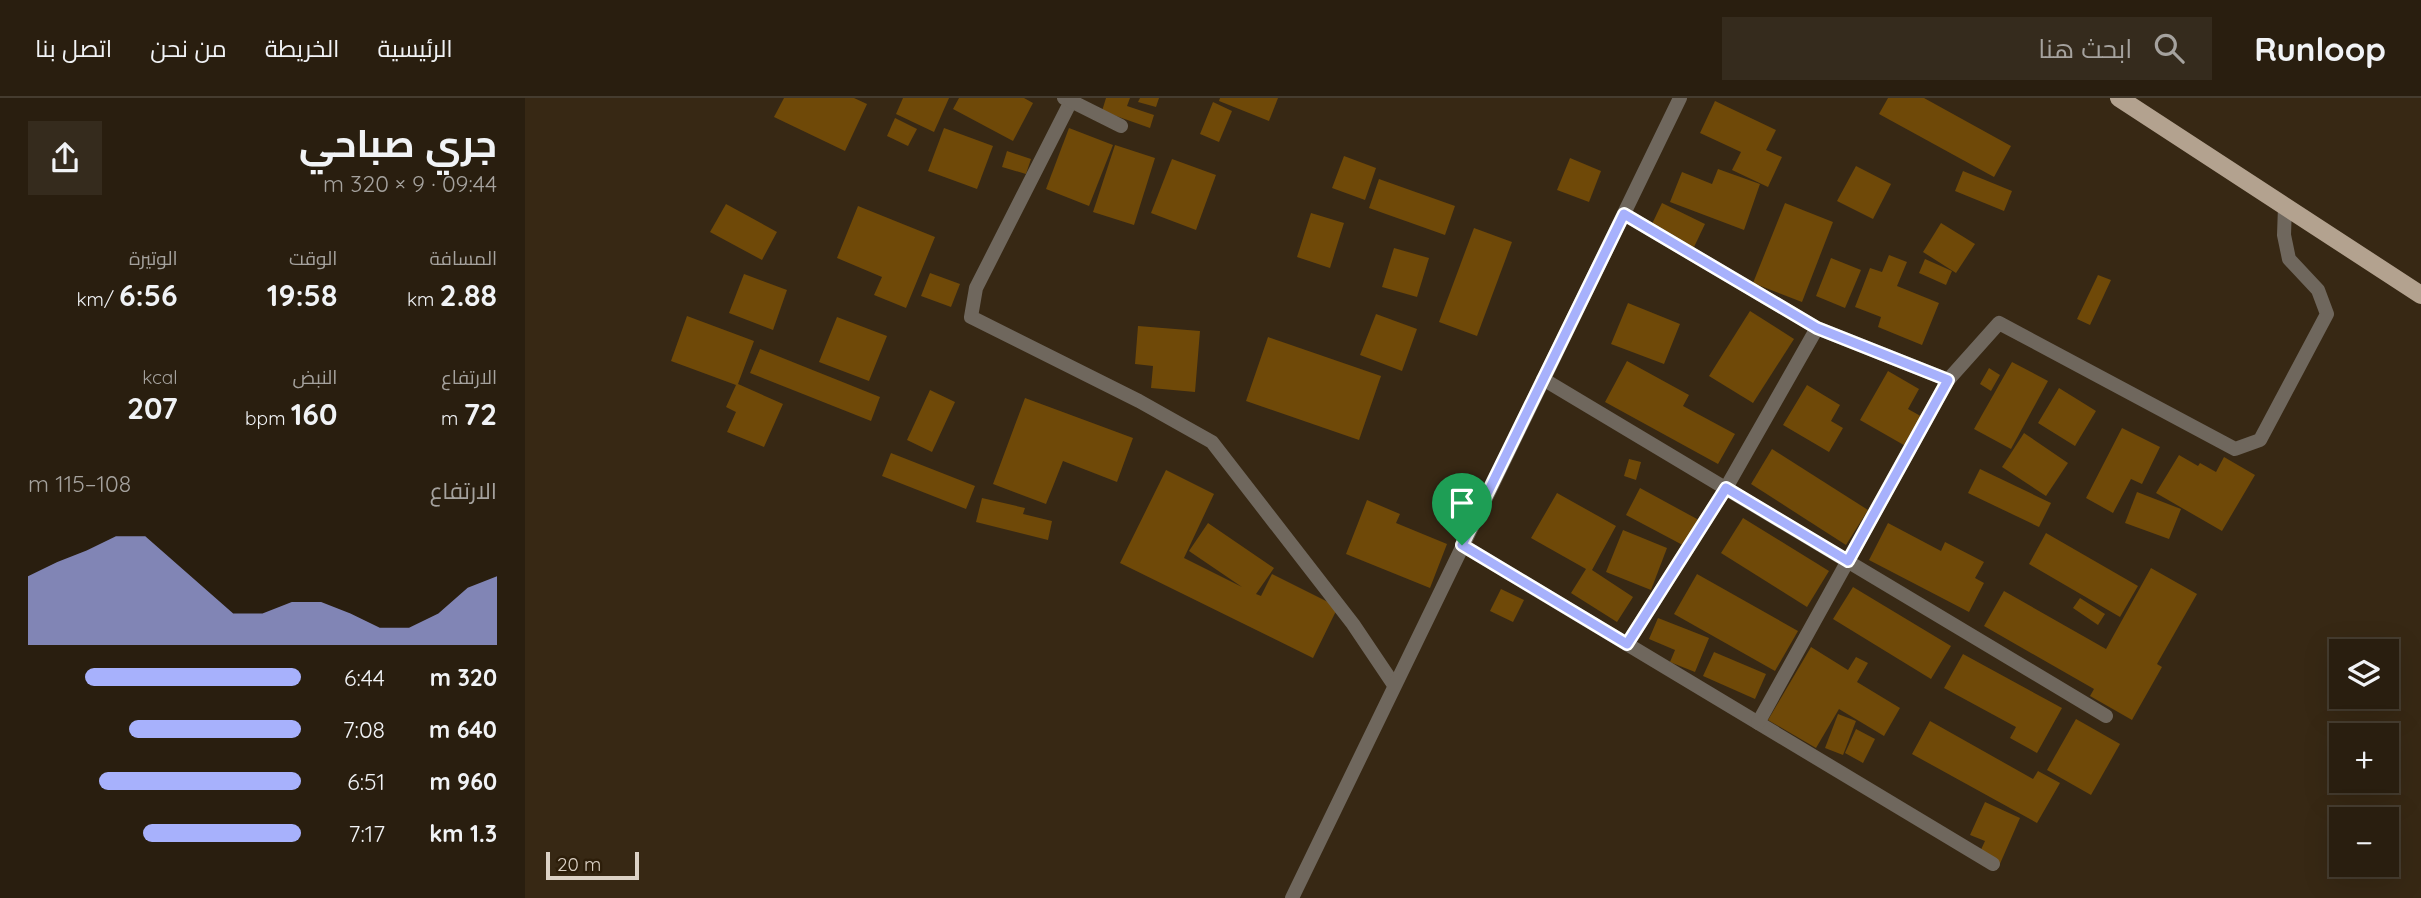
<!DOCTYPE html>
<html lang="ar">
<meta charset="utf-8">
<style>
body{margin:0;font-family:Quicksand,Cairo,sans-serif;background:#352b1d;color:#f1f3f6;direction:rtl;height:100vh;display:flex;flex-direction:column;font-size:26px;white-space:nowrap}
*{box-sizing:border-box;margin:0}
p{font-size:23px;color:#a5a29e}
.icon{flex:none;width:38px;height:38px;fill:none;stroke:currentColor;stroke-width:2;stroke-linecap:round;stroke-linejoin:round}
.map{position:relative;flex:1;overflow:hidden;direction:ltr}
.drawer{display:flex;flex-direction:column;background:#291e0f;width:525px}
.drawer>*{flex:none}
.fabs{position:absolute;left:1804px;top:541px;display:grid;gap:14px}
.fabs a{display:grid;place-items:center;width:70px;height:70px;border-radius:0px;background:#291e0f;box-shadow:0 7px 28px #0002,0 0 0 2px #453c2f;font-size:35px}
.scale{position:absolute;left:21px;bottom:18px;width:93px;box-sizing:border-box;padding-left:7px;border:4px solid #dcd2c6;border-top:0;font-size:19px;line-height:24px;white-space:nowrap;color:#dcd2c6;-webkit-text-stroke:5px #2d1e0a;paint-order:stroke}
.pin{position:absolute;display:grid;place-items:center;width:60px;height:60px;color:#fff;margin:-72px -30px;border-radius:50% 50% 50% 0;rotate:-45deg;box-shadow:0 0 7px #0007}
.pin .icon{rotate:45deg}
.round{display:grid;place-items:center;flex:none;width:74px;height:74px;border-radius:0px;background:#352b1d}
.head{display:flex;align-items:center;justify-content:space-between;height:119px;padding:0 28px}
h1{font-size:38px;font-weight:700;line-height:52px}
.figures{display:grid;grid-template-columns:repeat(3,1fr);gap:10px;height:119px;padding:7px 28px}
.figures div{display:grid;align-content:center}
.figures b{font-size:30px;font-weight:700}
.figures small{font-size:19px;font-weight:400}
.figures p{font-size:19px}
.chart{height:196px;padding:14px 28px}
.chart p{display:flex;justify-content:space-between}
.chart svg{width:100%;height:126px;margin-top:7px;fill:#a7b1fc;opacity:.7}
ul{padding:0 28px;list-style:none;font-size:23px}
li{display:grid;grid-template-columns:112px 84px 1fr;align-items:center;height:52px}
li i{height:18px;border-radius:9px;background:#a7b1fc}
header{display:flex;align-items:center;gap:42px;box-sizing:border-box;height:98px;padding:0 35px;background:#291e0f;border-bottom:2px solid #453c2f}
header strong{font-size:33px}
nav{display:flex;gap:38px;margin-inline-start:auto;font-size:24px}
.search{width:490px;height:63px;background:#352b1d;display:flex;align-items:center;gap:18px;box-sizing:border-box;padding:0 24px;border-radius:0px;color:#a5a29e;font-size:26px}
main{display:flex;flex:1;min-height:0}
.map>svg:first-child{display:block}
</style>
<header>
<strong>Runloop</strong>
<div class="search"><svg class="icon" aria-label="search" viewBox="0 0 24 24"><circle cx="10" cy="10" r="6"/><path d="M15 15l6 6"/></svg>ابحث هنا</div>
<nav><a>الرئيسية</a><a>الخريطة</a><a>من نحن</a><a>اتصل بنا</a></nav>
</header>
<main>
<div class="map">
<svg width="1896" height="800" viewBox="0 0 1896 800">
<rect width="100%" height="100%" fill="#372814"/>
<g fill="#6f4908">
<polygon points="259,0 329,0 342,6 320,53 249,19"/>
<polygon points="378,0 424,0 409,34 371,16"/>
<polygon points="434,0 499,0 508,5 488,43 428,11"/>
<polygon points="581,0 605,0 602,8 629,17 625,30 577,13"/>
<polygon points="615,0 634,0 631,9 613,4"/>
<polygon points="695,0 753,0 744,23 694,3"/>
<polygon points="1363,0 1399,0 1486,48 1469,79 1354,16"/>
<polygon points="1190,3 1251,32 1241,52 1257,59 1243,89 1207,72 1216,54 1175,35"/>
<polygon points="688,4 707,13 694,44 675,36"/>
<polygon points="370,20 392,31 383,48 362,38"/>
<polygon points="419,30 468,48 452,91 403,73"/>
<polygon points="544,30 588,47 564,108 521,91"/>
<polygon points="590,47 630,60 609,127 568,114"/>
<polygon points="482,53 506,61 501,76 477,69"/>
<polygon points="819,58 851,70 840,102 807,90"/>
<polygon points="1045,60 1076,73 1064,104 1032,92"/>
<polygon points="647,61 691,77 671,132 626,115"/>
<polygon points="1331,68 1366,86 1348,121 1312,103"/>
<polygon points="1193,71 1235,86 1219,132 1145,104 1157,74 1187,86"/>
<polygon points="1438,73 1487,93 1479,113 1430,93"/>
<polygon points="854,81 930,108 920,137 844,110"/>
<polygon points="1137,105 1180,126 1169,149 1126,128"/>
<polygon points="1260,105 1308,124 1277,204 1228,185"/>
<polygon points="201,106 252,134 237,162 185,134"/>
<polygon points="333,108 410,139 381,210 349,197 357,179 312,160"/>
<polygon points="786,115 819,125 805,170 772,159"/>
<polygon points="1416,125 1450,146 1431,175 1398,154"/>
<polygon points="949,130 987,144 952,238 914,224"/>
<polygon points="869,150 904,160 892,199 857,189"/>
<polygon points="1364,157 1382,164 1372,188 1414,205 1397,247 1353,229 1356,219 1330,209 1345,170 1357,174"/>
<polygon points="1306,160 1336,172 1320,210 1291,198"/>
<polygon points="1400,161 1427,173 1421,187 1394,175"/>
<polygon points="405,175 435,186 426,209 396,198"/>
<polygon points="219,176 262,192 248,232 204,215"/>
<polygon points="1573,177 1586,182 1565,227 1552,221"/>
<polygon points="1103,205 1155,226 1139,266 1086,246"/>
<polygon points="1225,213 1269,241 1228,305 1184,278"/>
<polygon points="851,216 892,231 877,273 835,257"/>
<polygon points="162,218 229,243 213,286 258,306 239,349 202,334 211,314 201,309 211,287 146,263"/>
<polygon points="312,219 362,238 344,283 294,264"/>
<polygon points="613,228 675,233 670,294 626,290 628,268 610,266"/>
<polygon points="743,239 856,278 834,342 721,303"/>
<polygon points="235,251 355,299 346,323 225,275"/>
<polygon points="1102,263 1164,297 1158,308 1210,336 1193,366 1080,304"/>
<polygon points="1487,264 1523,283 1486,351 1449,331"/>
<polygon points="1464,270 1475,277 1466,293 1455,286"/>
<polygon points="1363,273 1394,291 1383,311 1401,321 1384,350 1335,322"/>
<polygon points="1282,287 1315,307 1306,323 1318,330 1304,354 1258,327"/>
<polygon points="1534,290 1571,313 1550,348 1513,325"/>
<polygon points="405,292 430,304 407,354 382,342"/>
<polygon points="500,300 608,340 592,384 538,363 521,406 468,386"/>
<polygon points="1597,330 1635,349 1617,386 1606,381 1588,415 1561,400"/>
<polygon points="1499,335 1543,365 1521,398 1477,369"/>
<polygon points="1247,351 1343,412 1321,447 1226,386"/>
<polygon points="366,355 450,388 441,411 357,378"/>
<polygon points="1654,357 1673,368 1675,365 1691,374 1699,359 1730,377 1697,433 1631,395"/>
<polygon points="1104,361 1116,364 1111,382 1099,378"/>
<polygon points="1455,371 1526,405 1514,429 1443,395"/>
<polygon points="641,372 689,396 659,460 717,489 664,453 683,425 749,470 731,496 736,498 747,476 813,509 788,560 595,465"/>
<polygon points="1115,390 1183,427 1169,453 1101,417"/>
<polygon points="1612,394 1656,411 1644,441 1600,425"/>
<polygon points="1032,395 1091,428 1067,472 1108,499 1092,524 1046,495 1061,471 1006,440"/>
<polygon points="457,400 500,410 498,416 527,423 523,442 451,424"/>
<polygon points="842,402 875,416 871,425 922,446 905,490 821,456"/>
<polygon points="1218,420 1304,473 1282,509 1196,455"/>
<polygon points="1363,425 1416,453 1420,444 1459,464 1450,480 1459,485 1444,514 1344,462"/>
<polygon points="1098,432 1142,450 1126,492 1081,474"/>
<polygon points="1521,435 1613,488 1595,519 1504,466"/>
<polygon points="1626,470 1672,496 1632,566 1637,569 1607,622 1565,598 1569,591 1459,528 1479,493 1581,551"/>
<polygon points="1172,476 1273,533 1250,573 1149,516"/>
<polygon points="1328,489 1426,548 1406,581 1308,521"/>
<polygon points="976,491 999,502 988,524 965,513"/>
<polygon points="1555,500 1580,516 1573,527 1548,510"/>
<polygon points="1133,520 1184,540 1170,574 1145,564 1150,552 1124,541"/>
<polygon points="1286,549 1323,572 1331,559 1343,565 1332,584 1375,610 1359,638 1314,611 1291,650 1243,622"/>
<polygon points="1189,554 1241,576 1230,601 1178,578"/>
<polygon points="1438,556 1537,610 1512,655 1485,640 1491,629 1419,590"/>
<polygon points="1313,616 1331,623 1318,657 1300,650"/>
<polygon points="1551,621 1595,646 1566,697 1522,672"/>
<polygon points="1405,623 1508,681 1513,673 1535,685 1512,725 1387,656"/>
<polygon points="1331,631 1350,641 1338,665 1320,655"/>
<polygon points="1460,704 1495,720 1474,768 1453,758 1460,743 1445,737"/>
</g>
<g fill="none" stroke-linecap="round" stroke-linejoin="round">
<g stroke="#6f675d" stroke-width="14">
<polyline points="539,0 546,3 451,190 446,219 614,303 687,344 828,526 869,587"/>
<polyline points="546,3 596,28"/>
<polyline points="1099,116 1292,230 1423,282"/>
<polyline points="1018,281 1581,618"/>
<polyline points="937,447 1468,766"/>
<polyline points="1102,546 1201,390 1292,230"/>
<polyline points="1233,625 1423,282 1474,225 1710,351 1735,342 1802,216 1793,192 1764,161 1759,137 1760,108"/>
<polyline points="767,800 1155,0"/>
</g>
<polyline stroke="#b3a28f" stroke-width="18" points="1594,0 1896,197"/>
</g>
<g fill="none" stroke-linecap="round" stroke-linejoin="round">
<g stroke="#fff" stroke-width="14">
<polygon id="route" points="1099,116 1292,230 1423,282 1323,463 1201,390 1102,546 937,447"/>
</g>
<use href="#route" stroke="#a7b1fc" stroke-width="9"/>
</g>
</svg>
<div class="fabs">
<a><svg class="icon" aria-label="layers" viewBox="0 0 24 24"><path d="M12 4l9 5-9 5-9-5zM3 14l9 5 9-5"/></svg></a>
<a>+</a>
<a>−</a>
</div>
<div class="scale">20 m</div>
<div class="pin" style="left:937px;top:447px;background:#1e9e55"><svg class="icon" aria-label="arrive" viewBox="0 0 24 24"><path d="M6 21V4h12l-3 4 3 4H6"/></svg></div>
</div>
<section class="drawer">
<div class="head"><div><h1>جري صباحي</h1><p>09:44 · 9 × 320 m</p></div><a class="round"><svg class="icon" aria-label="share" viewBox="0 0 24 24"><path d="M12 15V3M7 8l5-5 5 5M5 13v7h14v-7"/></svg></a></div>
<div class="figures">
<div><p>المسافة</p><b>2.88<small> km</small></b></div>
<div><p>الوقت</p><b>19:58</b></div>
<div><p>الوتيرة</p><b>6:56<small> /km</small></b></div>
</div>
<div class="figures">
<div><p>الارتفاع</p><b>72<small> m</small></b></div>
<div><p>النبض</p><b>160<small> bpm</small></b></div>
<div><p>kcal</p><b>207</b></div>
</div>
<div class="chart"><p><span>الارتفاع</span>108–115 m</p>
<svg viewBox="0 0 160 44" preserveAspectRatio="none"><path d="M0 44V20L10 15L20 11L30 6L40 6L50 15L60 24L70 33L80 33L90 29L100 29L110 33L120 38L130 38L140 33L150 24L160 20V44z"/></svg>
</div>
<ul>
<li><b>320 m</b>6:44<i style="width:79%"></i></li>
<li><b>640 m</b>7:08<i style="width:63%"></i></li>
<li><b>960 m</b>6:51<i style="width:74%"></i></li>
<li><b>1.3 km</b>7:17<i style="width:58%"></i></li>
</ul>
</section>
</main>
